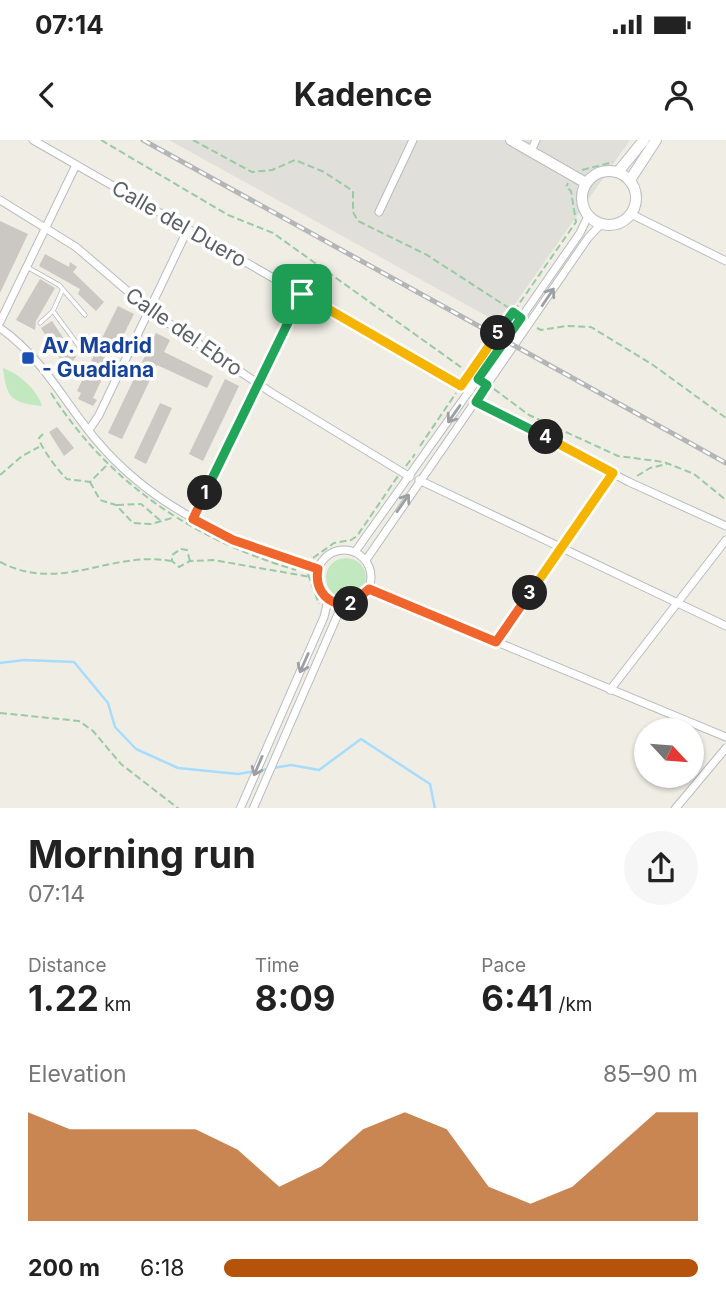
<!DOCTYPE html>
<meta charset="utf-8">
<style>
body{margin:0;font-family:Inter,sans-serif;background:#f6f6f6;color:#222;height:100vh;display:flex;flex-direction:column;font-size:26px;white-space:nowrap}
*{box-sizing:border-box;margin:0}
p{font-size:23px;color:#767676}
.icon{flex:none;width:38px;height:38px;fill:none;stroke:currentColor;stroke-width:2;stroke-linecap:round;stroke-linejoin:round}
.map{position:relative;height:668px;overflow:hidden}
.sheet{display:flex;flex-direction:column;background:#fff;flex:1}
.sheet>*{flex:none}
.needle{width:46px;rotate:116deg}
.tools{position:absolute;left:634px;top:578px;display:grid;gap:14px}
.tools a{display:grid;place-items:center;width:70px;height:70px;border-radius:50%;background:#fff;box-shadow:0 2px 5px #0004;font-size:35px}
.pin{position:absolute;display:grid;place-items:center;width:60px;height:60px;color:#fff;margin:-30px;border-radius:14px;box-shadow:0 4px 10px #0006}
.km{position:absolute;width:35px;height:35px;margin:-18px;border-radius:50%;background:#222;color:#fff;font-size:19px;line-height:35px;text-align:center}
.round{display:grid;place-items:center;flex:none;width:74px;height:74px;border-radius:37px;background:#f6f6f6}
.overview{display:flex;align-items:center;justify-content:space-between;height:119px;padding:0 28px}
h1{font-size:38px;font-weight:700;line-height:52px}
.stats{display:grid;grid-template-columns:repeat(3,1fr);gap:10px;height:119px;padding:7px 28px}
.stats div{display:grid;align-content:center}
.stats b{font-size:35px;font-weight:700}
.stats small{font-size:19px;font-weight:400}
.stats p{font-size:19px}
.chart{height:196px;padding:14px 28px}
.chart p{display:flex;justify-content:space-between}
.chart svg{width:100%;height:126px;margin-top:7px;fill:#b45309;opacity:.7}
ul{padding:0 28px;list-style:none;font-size:23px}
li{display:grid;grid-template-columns:112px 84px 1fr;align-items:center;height:52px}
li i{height:18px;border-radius:9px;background:#b45309}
.status{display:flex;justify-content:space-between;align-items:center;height:49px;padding:0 35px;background:#fff;direction:ltr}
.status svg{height:19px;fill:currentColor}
header{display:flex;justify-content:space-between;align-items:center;height:91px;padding:0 28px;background:#fff;font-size:32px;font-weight:700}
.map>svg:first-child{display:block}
</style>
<div class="status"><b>07:14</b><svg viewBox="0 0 49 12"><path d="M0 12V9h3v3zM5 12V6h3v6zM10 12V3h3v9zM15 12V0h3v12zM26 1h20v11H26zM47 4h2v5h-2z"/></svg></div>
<header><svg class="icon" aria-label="back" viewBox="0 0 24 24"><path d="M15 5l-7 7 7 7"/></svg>Kadence<svg class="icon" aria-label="person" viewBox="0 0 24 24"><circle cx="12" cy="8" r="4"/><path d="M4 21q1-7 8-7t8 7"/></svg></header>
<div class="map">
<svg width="726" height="669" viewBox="0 0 726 669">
<rect width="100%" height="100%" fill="#f0ede5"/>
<polygon fill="#e0dfd9" points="169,0 630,0 501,184"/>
<g fill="#c2e8c0">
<path d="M 3,228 C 19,234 37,249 42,266 C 12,263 6,258 3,228 Z"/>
<circle cx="346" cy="438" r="20"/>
</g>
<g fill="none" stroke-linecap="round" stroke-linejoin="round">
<polyline stroke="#a6ddff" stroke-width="2.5" points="0,523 24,520 74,522 108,563 115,587 136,609 178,628 238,634 291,625 319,630 361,599 430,644 435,669"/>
</g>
<g fill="#cbc7c2">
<polygon points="0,81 28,94 0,153"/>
<polygon points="45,114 69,127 70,122 77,127 73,132 104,162 96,171 78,154 80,149 39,126"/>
<polygon points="40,139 55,148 36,181 35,190 16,180"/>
<polygon points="118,166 134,174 118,206 102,198"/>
<polygon points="52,181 76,217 66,229 41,188"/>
<polygon points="156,193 170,200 164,212 213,236 207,248 157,225 122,299 108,293"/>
<polygon points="95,213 111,220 93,258 97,260 93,266 78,259 81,253 77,251"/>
<polygon points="225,239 239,246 203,321 189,314"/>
<polygon points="160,263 172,268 146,324 134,318"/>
<polygon points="57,287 74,308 64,316 49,292"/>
</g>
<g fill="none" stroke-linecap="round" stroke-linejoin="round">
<g stroke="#b7bbbf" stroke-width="5">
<g id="lane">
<polyline points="27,127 59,145 85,175"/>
<polyline points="53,171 81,209"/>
<polyline points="40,183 53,171 62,151"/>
</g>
</g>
<g stroke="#b7bbbf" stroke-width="9">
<g id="street">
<polyline points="33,0 470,251"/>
<polyline points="531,11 536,0"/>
<polyline points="0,60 76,107 152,172 272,253 410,337"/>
<polyline points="379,72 413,0"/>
<polyline points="631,74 726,121"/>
<polyline points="0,182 76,25"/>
<path d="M 0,188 C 43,218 64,262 97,301 C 159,374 232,399 318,429"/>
<polyline points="476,262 629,342 726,386"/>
<polyline points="89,290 99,275 188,89"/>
<polyline points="419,340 726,486"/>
<polyline points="193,379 302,154"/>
<circle cx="344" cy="437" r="27"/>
<polyline points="355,412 521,178 580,93 588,76"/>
<polyline points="366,420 588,98 601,84"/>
<polyline points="369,449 726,597"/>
<polyline points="497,502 613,333"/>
<polyline points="610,550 726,400"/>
<polyline points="240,669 324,477 328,460"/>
<polyline points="253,669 342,465"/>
<polyline points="675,669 726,608"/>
</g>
</g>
<g stroke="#b8bcc1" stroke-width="12">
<g id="secondary">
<polyline points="511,0 586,43"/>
<circle cx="609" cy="58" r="27"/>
<polyline points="618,32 644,0"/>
<polyline points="630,40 656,0"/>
</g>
</g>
<g stroke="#99caa4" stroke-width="2" stroke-dasharray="7 3.5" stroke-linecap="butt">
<polyline points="101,0 228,75 273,93 472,235"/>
<polyline points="193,0 252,32 272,30 295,20 324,32 353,51 353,72 358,81 427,115 512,170"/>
<polyline points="582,30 613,22"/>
<polyline points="537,188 541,190 566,186 591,187 653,225 726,278"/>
<polyline points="466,240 576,82 571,51 566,47 568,43"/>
<polyline points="494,249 529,275 618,316 664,322 694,334 726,360"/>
<path d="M 51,253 C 109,344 194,400 296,430"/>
<path d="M 43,294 L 39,298 C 40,307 60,333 67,339 L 90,342 L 107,325"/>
<polyline points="420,306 456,253"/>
<polyline points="406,326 415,314"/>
<polyline points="0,335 22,316 39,307"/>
<polyline points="637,336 650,328 667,324"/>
<polyline points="90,342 100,360 116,365 133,383 151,384 172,378"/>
<polyline points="117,365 141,364 161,381"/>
<polyline points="313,418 334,403 351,400 357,396 398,336"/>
<polyline points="190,421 187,410 181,409 172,415 172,421 179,427 190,421 213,420 311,437"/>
<path d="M 0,422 C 62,454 110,410 171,421"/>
<polyline points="308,434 319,464"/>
<polyline points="0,573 79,581 93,591 121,624 179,669"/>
</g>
<use href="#lane" stroke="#fff" stroke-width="3.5"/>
<use href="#street" stroke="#fff" stroke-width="7"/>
<use href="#secondary" stroke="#fff" stroke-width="10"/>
<g stroke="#b4b5b6" stroke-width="5">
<polyline id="rail" points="143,0 726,323"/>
</g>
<use href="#rail" stroke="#fff" stroke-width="2.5" stroke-dasharray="8" stroke-linecap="butt"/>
</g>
<defs><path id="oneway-shaft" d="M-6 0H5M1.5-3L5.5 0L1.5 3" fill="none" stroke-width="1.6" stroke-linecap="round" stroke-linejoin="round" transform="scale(1.75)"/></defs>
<g stroke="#9da0a3">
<use href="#oneway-shaft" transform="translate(548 157) rotate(-56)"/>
<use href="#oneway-shaft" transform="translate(454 274) rotate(125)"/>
<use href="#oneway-shaft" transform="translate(403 363) rotate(-55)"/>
<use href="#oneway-shaft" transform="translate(304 523) rotate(114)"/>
<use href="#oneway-shaft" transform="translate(258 626) rotate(113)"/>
</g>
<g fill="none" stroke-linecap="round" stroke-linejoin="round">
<g stroke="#fff" stroke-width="14">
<polyline id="split-1" points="205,353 302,154"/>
</g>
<g stroke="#fff" stroke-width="14">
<path id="split-2" d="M 205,353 L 193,379 L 233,400 L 318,429 C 314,451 329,467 351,464"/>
</g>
<g stroke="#fff" stroke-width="14">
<polyline id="split-3" points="351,464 369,449 496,502 530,453"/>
</g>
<g stroke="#fff" stroke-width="14">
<polyline id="split-4" points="530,453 613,333 546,297"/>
</g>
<g stroke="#fff" stroke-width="14">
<polyline id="split-5" points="498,193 513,172 521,178 478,239 487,245 476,262 546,297"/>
</g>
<g stroke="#fff" stroke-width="14">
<polyline id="split-6" points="302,154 461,246 498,193"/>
</g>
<use href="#split-1" stroke="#22a559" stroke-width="9"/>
<use href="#split-2" stroke="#f0652b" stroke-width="9"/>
<use href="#split-3" stroke="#f0652b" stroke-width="9"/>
<use href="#split-4" stroke="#f5b400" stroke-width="9"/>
<use href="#split-5" stroke="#22a559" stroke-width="9"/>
<use href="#split-6" stroke="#f5b400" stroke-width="9"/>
</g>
<rect fill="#1a4fb4" stroke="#fff" stroke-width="2.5" x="21" y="211" width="14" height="14" rx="3.5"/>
<g text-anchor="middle" stroke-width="7" stroke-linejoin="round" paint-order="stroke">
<g font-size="21" fill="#5c6166" stroke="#fff">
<text transform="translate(179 84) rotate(30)" y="7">Calle del Duero</text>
<text transform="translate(184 192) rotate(35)" y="7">Calle del Ebro</text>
</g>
<g font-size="21" font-weight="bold" fill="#164399" stroke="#fff" text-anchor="start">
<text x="42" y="213">Av. Madrid<tspan x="42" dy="24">- Guadiana</tspan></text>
</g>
</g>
</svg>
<div class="tools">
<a><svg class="needle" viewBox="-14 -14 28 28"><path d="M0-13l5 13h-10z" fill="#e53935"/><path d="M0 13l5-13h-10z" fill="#767676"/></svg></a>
</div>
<div class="pin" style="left:302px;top:154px;background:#1e9e55"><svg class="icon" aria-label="arrive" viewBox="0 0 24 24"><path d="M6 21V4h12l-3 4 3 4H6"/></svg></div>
<b class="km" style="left:205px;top:353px">1</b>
<b class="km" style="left:351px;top:464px">2</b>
<b class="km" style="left:530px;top:453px">3</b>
<b class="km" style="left:546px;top:297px">4</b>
<b class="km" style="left:498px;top:193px">5</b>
</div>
<section class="sheet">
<div class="overview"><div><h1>Morning run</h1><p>07:14</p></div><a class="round"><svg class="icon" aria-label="share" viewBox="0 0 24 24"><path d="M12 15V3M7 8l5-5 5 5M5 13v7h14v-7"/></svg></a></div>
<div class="stats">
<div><p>Distance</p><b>1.22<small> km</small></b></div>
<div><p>Time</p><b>8:09</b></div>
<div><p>Pace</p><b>6:41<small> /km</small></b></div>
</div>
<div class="chart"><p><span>Elevation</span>85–90 m</p>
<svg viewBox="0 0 160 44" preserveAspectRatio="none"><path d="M0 44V6L10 12L20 12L30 12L40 12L50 19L60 32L70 25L80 12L90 6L100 12L110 32L120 38L130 32L140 19L150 6L160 6V44z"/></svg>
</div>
<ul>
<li><b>200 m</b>6:18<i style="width:100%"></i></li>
</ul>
</section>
